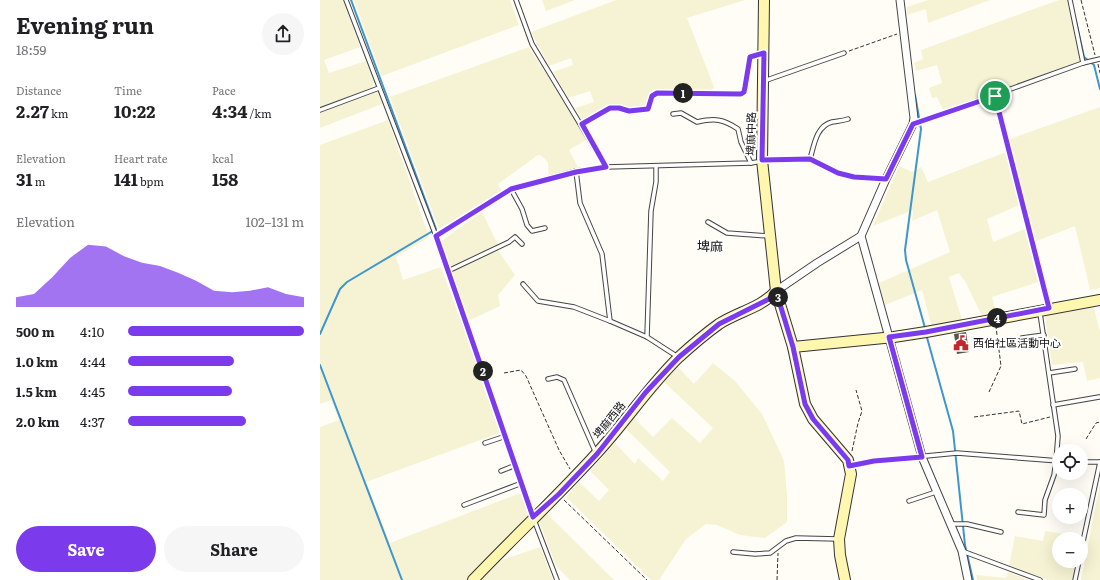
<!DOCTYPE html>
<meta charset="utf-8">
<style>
body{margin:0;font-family:Literata,"Noto Sans TC",serif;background:#f6f6f6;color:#202124;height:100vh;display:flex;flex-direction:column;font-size:15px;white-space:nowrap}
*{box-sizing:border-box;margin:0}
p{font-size:13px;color:#757577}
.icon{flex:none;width:22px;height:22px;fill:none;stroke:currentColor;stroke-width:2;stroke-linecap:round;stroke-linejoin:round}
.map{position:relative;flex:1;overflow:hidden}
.side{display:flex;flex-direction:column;background:#fff;width:320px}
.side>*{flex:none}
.tools{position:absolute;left:732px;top:444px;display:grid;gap:8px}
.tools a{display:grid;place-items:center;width:36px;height:36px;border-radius:50%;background:#fff;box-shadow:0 4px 16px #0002;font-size:20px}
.pin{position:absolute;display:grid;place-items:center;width:34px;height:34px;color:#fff;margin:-17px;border:2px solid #fff;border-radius:50%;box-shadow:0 1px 4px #0007}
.km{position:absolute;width:20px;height:20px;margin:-10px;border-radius:50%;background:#222;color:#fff;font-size:11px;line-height:20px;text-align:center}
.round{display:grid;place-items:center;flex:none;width:42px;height:42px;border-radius:21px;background:#f6f6f6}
.headline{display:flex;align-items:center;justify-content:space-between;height:68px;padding:0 16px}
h1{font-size:22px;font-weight:700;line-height:30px}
.metrics{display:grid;grid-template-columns:repeat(3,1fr);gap:6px;height:68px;padding:4px 16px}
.metrics div{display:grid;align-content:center}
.metrics b{font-size:17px;font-weight:700}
.metrics small{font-size:11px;font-weight:400}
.metrics p{font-size:11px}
.chart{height:112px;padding:8px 16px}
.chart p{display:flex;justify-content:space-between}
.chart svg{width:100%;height:72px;margin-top:4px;fill:#7c3aed;opacity:.7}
.cta{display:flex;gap:8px;margin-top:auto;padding:8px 16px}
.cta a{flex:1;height:46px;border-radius:24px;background:#7c3aed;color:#fff;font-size:16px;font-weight:700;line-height:46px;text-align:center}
.cta a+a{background:#f6f6f6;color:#202124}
ul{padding:0 16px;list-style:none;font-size:13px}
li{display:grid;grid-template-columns:64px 48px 1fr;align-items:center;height:30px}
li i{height:10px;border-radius:5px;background:#7c3aed}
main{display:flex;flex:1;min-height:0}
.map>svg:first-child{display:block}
</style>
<main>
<section class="side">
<div class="headline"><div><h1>Evening run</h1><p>18:59</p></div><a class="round"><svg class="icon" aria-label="share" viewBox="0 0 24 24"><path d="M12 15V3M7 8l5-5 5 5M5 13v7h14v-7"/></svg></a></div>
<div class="metrics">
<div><p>Distance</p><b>2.27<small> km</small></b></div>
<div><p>Time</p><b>10:22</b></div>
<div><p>Pace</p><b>4:34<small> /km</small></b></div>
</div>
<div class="metrics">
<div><p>Elevation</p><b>31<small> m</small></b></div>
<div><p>Heart rate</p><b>141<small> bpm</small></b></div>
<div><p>kcal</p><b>158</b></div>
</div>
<div class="chart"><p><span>Elevation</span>102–131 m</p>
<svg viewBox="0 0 160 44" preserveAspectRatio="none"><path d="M0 44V38L10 36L20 26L30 14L40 6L50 7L60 13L70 17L80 19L90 23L100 28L110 34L120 35L130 34L140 32L150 36L160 38V44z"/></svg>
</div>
<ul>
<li><b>500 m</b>4:10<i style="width:100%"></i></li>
<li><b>1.0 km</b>4:44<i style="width:60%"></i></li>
<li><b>1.5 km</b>4:45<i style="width:59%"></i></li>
<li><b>2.0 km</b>4:37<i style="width:67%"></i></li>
</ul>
<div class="cta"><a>Save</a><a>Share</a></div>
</section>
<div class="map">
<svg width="780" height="580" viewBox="0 0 780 580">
<rect width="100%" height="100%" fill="#fffdf5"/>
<g fill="#f6f3d4">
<polygon points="0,0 23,0 40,47 4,60 9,73 46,61 54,82 51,88 0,107"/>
<polygon points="34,0 190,0 199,25 62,76"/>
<polygon points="222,0 255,0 226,11"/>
<polygon points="296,0 425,0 367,18 394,87 392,91 333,91 327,107 307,108 302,106 290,106 262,121 255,108 274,102 270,91 248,98 233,72 253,65 251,58 229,66 211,32"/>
<polygon points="608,0 670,0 608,23 606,9 587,15 587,7"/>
<polygon points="739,0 747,0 760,62 623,110 617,97 612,98 609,88 622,83 617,65 596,71 594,63 603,59 601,50"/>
<polygon points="209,47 268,139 249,150 259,169 229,178 228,162 222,156 218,155 178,184 183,192 119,229 70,97"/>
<polygon points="59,91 62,104 0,128 0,113"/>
<polygon points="780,107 780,288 770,290 755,226 714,242 690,139"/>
<polygon points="68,120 109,237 76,257 83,280 121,267 182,432 46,482 70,543 203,492 212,516 149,580 0,580 0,427 19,420 11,400 0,404 0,145"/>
<polygon points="686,152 700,205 667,219 673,242 705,229 718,282 672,297 677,314 662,316 646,283 639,273 629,277 642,320 612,328 602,290 565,305 559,283 630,252 617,210 592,221 593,210 553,226 579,166 592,172 601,167 608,182"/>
<polygon points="162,212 178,245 130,267 120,242"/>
<polygon points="177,249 195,275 178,295 180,306 150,320 131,272"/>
<polygon points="773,304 780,332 780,378 767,381 763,362 732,365 725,316"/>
<polygon points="393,363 415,381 442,414 460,452 464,461 467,494 467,522 445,538 420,535 397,525 386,524 366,539 339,580 331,580 246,497 259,482 279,501 289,490 270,471 295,443 315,464 318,458 343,481 350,472 306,429 314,418 333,437 352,418 380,443 393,428 343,381 357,366 374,384"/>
<polygon points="780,484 780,580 761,580"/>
<polygon points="226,513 294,580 250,580 236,566 219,521"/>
<polygon points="725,531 762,537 761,544 761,539 739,539 739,561 757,561 753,580 729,580 689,566 695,536 723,541"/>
<polygon points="220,547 233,580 161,580 182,560"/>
<polygon points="688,572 709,580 657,580 656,575 686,578"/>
</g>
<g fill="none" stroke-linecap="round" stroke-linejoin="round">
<g stroke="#3f96cf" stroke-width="2">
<polyline points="756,21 764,57 774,65 780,89"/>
<polyline points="595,95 601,129 585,250 586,260 605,328"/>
<polyline points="0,334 20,289 27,282 116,229 31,0"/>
<polyline points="606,334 633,431 645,545 653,580"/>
<polyline points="0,365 82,580"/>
</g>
</g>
<polygon fill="#5a524d" points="646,332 649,352 637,354 634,334"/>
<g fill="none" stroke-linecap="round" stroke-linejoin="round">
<g stroke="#444" stroke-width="5.5">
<g id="lane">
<polyline points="26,0 116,236 213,517 237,580"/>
<polyline points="196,0 212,44 286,167"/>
<polyline points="750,0 763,63"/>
<polyline points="444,81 524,53"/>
<polyline points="675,95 729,308"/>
<polyline points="0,110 59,88"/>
<path d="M 353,114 L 361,113 L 377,122 C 395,118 403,119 418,129 L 421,142 L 431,163"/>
<polyline points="593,124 763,63 780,59"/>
<path d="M 490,159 C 494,146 496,126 512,122 C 517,121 522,121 528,119"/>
<polyline points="256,171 260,203 282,254 290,321 327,337 358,357"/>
<polyline points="191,189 202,209 207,225 212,231 225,228"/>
<polyline points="388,222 407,233 449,236"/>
<polyline points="116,236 191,189 256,171 286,167 431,163 454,159 490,159 518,173 534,177 566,179"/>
<polyline points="128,271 189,242 195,237 202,244"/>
<polyline points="203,284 218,301 254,307 290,321"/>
<polyline points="327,337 331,211 336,182 336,166"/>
<polyline points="702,338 724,335"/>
<polyline points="729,373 755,369"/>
<polyline points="228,379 237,377 244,380 275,451"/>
<polyline points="733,405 779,397"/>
<polyline points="165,443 186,436"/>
<polyline points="761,462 780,462"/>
<polyline points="530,466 554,461 637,453 739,461"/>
<polyline points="181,471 196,465"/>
<polyline points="589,501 616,492"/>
<polyline points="144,505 202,483"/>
<polyline points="698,512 724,515 725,500 734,475 736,461 738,436 720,313"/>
<polyline points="631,524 647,524 681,532"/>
<polyline points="642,551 720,580"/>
<polyline points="761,551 780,462"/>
<polyline points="413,552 435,554 450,553 466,541 476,538 518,539"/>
<polyline points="755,580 759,561"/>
</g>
</g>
<g stroke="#444" stroke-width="9">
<g id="street">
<polyline points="541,236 602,457 642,551 648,580"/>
<polyline points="456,291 497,263 541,236 566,179 593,124 594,118 580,0"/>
</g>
</g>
<g stroke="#333" stroke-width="12">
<g id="secondary">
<polyline points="444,0 442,160 456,291 473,347 485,404 493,419 528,460 531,474 519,539 520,555 525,580"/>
<polyline points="473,347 574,337 606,332 780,300"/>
<path d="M 153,580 C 193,538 236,498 276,454 C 305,423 328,387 359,357 C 371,346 385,334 399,324 C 417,312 441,308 456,291"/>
</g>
</g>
<g stroke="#333" stroke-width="1" stroke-dasharray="4 2" stroke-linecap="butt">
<polyline points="761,0 775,55"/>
<polyline points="529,51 577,34"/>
<polyline points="778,64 780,73"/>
<path d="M 266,122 L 290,109 L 299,108 L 309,111 L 328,109 L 332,96 L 337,93 L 421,94 C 429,89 426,67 430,57 L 434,55"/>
<polyline points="184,373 201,370 206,376 239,450 250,469"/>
<polyline points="669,392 681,366 676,327"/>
<polyline points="654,417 699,411 702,424 730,417"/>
<polyline points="766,439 776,423 780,422"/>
<polyline points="532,451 538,423 542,411 536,390"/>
<polyline points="244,500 327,580"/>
<polyline points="457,580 458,553"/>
</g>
<use href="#lane" stroke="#fff" stroke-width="3.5"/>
<use href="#street" stroke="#fff" stroke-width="7"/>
<use href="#secondary" stroke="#fff6b0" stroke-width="10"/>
</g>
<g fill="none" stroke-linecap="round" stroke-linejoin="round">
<g stroke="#fff" stroke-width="8">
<polygon id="route" points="444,53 442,160 490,159 518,173 534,177 566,179 593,124 675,96 729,308 606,332 569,337 602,457 554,461 529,466 528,460 493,419 485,404 473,347 456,291 449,299 399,324 359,357 326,392 277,454 239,494 213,517 116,236 191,189 256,172 286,167 262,124 290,108 299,108 309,111 328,109 332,96 337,93 421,94 424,92 425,87 430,57"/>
</g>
<use href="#route" stroke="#7c3aed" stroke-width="5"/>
</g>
<defs>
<g id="civic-bare" transform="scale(1.2)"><path d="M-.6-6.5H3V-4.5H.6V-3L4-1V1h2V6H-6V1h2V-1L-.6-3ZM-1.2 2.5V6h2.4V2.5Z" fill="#c4262e" stroke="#fff" stroke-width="2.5" paint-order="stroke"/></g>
</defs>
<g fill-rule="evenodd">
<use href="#civic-bare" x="641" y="343"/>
</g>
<g text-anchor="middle" stroke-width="4" stroke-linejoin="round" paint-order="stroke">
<g font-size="11" fill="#111" stroke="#fff">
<text transform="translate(431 134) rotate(-89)" y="4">埤麻中路</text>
<text transform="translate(289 420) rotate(-51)" y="4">埤麻西路</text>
</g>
<g font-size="11" fill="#111" stroke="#fff" text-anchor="start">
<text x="653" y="347">西伯社區活動中心</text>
</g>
<g font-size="13" fill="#111" stroke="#fff">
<text x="390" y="251">埤麻</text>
</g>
</g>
</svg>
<div class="tools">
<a><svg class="icon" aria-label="locate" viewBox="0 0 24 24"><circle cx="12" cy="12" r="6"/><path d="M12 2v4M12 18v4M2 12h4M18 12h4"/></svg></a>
<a>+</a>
<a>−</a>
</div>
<div class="pin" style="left:675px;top:96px;background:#1e9e55"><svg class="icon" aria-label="arrive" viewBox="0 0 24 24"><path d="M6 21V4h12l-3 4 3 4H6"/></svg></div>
<b class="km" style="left:363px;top:93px">1</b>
<b class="km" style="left:163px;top:371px">2</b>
<b class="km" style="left:458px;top:297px">3</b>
<b class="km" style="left:677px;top:318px">4</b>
</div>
</main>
